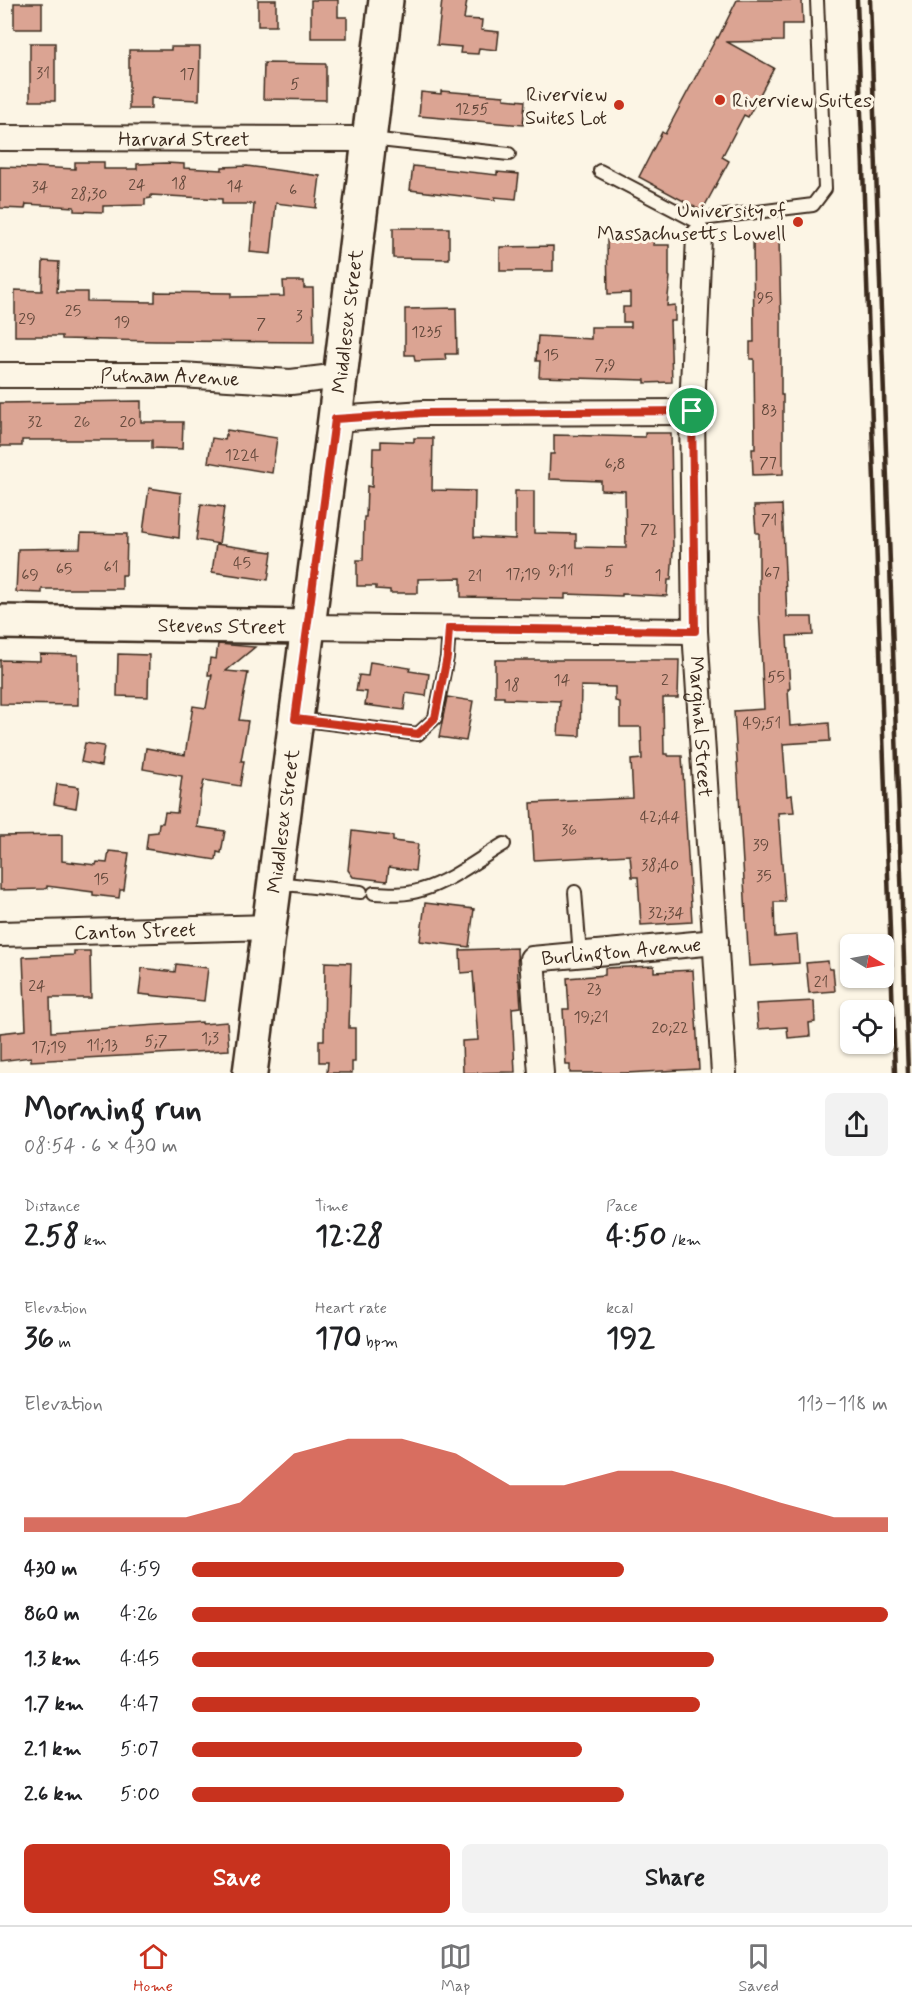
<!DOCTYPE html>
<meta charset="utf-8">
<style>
body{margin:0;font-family:Mynerve,sans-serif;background:#f2f2f2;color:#202124;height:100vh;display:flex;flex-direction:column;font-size:22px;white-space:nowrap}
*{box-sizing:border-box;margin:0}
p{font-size:20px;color:#757577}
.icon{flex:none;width:33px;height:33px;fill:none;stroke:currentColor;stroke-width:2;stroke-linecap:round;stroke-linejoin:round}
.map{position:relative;height:1073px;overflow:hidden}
.panel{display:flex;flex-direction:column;background:#fff;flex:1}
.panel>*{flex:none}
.needle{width:39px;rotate:100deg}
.tools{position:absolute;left:840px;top:934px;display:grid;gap:12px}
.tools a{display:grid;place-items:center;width:54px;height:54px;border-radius:9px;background:#fff;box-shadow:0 2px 4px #0004;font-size:30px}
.pin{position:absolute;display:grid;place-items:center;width:51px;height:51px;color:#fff;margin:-26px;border:3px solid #fff;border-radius:50%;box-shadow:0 2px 6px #0007}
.round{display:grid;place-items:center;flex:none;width:63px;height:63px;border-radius:9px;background:#f2f2f2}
.overview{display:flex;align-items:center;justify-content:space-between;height:102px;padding:0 24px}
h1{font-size:33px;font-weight:700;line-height:45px}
.stats{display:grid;grid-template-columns:repeat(3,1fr);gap:9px;height:102px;padding:6px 24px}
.stats div{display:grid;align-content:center}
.stats b{font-size:30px;font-weight:700}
.stats small{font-size:16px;font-weight:400}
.stats p{font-size:16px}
.chart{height:168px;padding:12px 24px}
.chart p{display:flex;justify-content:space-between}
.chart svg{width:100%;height:108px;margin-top:6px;fill:#c8321e;opacity:.7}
.primary-button{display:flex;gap:12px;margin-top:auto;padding:12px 24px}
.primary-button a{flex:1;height:69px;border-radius:9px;background:#c8321e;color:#fff;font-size:24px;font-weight:700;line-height:69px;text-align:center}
.primary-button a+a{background:#f2f2f2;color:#202124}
ul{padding:0 24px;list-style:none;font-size:20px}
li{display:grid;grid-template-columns:96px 72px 1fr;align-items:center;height:45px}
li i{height:15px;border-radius:8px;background:#c8321e}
.menu{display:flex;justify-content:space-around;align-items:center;height:84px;border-top:2px solid #e0e0e0;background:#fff;font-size:16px;color:#757577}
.menu a{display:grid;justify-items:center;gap:3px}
.menu .on{color:#c8321e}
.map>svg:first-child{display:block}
</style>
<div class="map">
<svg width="912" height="1073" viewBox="0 0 912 1073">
<rect width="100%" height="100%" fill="#fcf5e5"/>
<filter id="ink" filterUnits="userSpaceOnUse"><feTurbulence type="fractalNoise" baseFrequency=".0167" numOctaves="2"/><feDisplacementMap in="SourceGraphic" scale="12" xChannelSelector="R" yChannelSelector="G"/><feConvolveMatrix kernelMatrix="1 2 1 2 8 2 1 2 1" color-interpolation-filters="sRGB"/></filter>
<g filter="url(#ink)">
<g fill="#dba493" stroke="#3b2a1e" stroke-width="1.5">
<rect x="258" y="0" width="18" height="26"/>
<polygon points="311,0 338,0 338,17 347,17 347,38 311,38"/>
<polygon points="442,0 467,0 464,19 482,20 481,30 499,32 497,50 479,48 478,54 460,53 461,47 437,45"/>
<polygon points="737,0 802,0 803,24 783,24 783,41 727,42 774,68 748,117 744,115 722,157 729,161 702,211 639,177 662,132 665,134 717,37 718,38"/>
<rect x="14" y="3" width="28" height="26"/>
<rect x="30" y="43" width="25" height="58"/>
<polygon points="171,47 200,47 199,100 151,98 151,109 129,109 129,50 171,50"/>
<polygon points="264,63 326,64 326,100 263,99"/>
<polygon points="441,91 504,96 504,99 525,101 523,125 419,116 421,92 441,94"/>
<polygon points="75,162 104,162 104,169 137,169 137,164 166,163 184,164 184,168 222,170 222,167 247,166 320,176 316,208 276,203 271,254 250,252 254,204 222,204 222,199 151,195 151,198 145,199 145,205 103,206 103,212 74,211 74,207 26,204 25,209 0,208 0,167 35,168 36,167 75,169"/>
<polygon points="413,166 497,175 497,172 519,174 516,199 495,197 495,200 410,190"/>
<polygon points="393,228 449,228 449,259 393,258"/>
<polygon points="753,236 779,237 781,323 781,395 783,395 783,474 753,475 752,449 755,449 754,359 750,359 750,342 754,342"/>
<polygon points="607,240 654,240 653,245 669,245 669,276 670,277 667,306 675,305 675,321 670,321 672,382 645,383 645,380 539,377 540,361 536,361 538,336 591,339 591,327 631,327 631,322 623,322 623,307 630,307 630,293 608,294"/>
<polygon points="553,246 553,271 500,271 500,247"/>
<polygon points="43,261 59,262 57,292 87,292 87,301 155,302 155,292 231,293 231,297 284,296 283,281 304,281 304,288 313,288 314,342 155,341 62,339 62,336 15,336 15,290 42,291"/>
<polygon points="456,308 457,354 445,354 446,360 415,361 414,355 405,355 405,309"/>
<polygon points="141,401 141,422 183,422 182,449 152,448 152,440 22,440 22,446 0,446 0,403"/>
<polygon points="227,430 277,438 272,473 208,462 212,438 225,440"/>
<polygon points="645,433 671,433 673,550 671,580 668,580 667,596 622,594 622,596 565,594 565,599 461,597 461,578 418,579 418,593 390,593 390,590 376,589 376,586 357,586 357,560 363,560 364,517 366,517 367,486 372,487 373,448 381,448 381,441 414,442 414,438 433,438 432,490 475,491 474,537 515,539 515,491 534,491 534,533 576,534 576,547 626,548 625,491 601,490 601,481 549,479 550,454 554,454 554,435 645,437"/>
<polygon points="149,488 181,493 179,538 143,532"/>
<polygon points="201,504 224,507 219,544 196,540"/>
<polygon points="782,505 787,617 812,617 813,635 787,636 790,689 788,689 790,726 829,723 830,741 783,744 787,796 792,795 794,812 778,813 785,902 774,902 775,937 797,935 799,963 749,966 734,711 764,709 759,610 759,533 756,533 754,506"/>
<polygon points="81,533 127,534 126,575 122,575 122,589 42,589 42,593 16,592 18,549 80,548"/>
<polygon points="216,544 272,552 268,580 212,572"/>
<polygon points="218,644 255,647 226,671 248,673 239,720 248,721 241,761 244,761 240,786 204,780 202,790 201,790 197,827 225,831 221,853 217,852 216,860 146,849 148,833 158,832 159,823 163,823 165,812 177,813 182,776 143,769 146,748 185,755 193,706 206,708 212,675 208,675 210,658 216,659"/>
<polygon points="40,654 78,655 78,705 0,704 0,660 40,661"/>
<polygon points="118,654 149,655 148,697 117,696"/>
<polygon points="495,660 679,660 678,698 663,698 664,754 668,754 668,756 682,756 692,922 641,925 638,877 632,877 630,855 534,860 531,803 633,798 631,760 642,759 641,727 620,727 620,702 615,701 615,687 581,686 580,736 558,735 560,701 504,699 504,697 495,697"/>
<polygon points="370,662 410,668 409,671 429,674 426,696 406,693 404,710 365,705 367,692 356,691 359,675 368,676"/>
<polygon points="447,697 473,701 466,741 439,737"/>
<polygon points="85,743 104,746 101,766 81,762"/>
<polygon points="57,784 79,787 76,808 54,804"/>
<polygon points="352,831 393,836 393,841 418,844 415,871 389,867 387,881 353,877 348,870"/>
<polygon points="62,835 62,861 96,865 97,862 107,863 109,851 129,853 124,890 120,890 119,898 93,895 93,892 47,886 47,888 44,889 0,890 0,836"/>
<polygon points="425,903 474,909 469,947 420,941"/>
<polygon points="517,948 518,980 519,980 521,1007 512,1008 515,1072 463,1073 462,1041 478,1040 473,972 461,973 460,950"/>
<polygon points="74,951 90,951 91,998 50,998 51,1032 202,1022 202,1024 227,1022 229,1050 31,1061 31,1057 0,1061 0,1033 26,1030 23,957 74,955"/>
<polygon points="828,961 829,969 833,969 835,991 809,993 806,963"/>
<polygon points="325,962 351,963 349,1028 355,1028 355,1062 352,1062 352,1073 327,1073 328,1062 319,1062 319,1040 324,1040"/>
<polygon points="176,964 208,968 204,1001 139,994 142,968 175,972"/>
<polygon points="654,966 654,972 693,970 699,1069 626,1073 570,1073 570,1065 566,1065 563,1009 569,1009 567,978 605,975 605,968"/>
<polygon points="814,1001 815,1022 809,1023 810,1036 788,1038 787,1027 758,1029 756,1004"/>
</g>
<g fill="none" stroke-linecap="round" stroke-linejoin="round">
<g stroke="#3b2a1e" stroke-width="16">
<g id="service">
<polyline points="370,139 509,154"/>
<polyline points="600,171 694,220 813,205 825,189 817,0"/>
<polyline points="296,719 418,734 435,718 447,657 449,628"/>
<polyline points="276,883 361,892"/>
<polyline points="575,892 580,955"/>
<path d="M 374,893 C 390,894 406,895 421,890 C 451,881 477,860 504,844"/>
</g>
</g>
<g stroke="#3b2a1e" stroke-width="28">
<g id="minor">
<path id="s1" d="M 0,138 L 369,139"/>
<path id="s2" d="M 699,235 L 692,412 L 695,631 L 724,1073"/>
<path id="s3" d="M 0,375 L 181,375 L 291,382 L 340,376"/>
<polyline points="335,419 424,413 692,412"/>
<polyline points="307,627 695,631"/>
<path id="s4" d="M 0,934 L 269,927"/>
<path id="s5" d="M 541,1073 L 532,959 L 716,942"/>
</g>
</g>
<g stroke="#3b2a1e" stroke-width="38">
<g id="secondary">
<path id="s6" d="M 0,622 L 307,627"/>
<path id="s7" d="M 250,1073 L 335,419 L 386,0"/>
</g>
</g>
<use href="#service" stroke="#fcf5e5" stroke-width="12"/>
<use href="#minor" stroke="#fcf5e5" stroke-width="24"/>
<use href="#secondary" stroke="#fcf5e5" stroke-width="33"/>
<g stroke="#3b2a1e" stroke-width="4.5">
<polyline points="857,0 895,1073"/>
<polyline points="870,0 908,1073"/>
</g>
</g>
</g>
<g fill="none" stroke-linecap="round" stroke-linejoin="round" filter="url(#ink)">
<g stroke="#fff" stroke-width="12">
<polygon id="route" points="692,411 695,631 449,628 447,657 435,718 418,734 295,719 335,419 424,413"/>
</g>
<use href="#route" stroke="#c8321e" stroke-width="8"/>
</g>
<g fill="#c8321e" stroke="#fcf5e5" stroke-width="2">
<circle cx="720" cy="100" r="6"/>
<circle cx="619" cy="105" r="6"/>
<circle cx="798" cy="222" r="6"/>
</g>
<g text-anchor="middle" stroke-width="6" stroke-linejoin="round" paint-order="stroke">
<g font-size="16" fill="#63483b">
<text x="43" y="78">31</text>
<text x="187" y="79">17</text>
<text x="295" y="89">5</text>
<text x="472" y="114">1255</text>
<text x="179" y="188">18</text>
<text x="137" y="190">24</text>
<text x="235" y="191">14</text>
<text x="40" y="192">34</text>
<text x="293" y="195">6</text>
<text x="89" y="199">28;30</text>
<text x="765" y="303">95</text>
<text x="73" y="316">25</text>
<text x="299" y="321">3</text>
<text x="27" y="324">29</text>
<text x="122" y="327">19</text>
<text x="261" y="329">7</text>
<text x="427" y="337">1235</text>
<text x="551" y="360">15</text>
<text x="605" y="370">7;9</text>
<text x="769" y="415">83</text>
<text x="35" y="427">32</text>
<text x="82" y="427">26</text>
<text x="128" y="427">20</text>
<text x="242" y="460">1224</text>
<text x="768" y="468">77</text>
<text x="615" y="469">6;8</text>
<text x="769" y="525">71</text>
<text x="649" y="535">72</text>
<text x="242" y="568">45</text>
<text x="111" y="572">61</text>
<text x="64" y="574">65</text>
<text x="561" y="575">9;11</text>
<text x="609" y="576">5</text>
<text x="772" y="578">67</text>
<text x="523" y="579">17;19</text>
<text x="30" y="580">69</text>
<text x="658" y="580">1</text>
<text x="475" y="581">21</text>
<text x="776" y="682">55</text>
<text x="562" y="685">14</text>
<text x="665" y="685">2</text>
<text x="512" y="690">18</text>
<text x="762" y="728">49;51</text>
<text x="660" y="822">42;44</text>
<text x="569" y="835">36</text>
<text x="761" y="850">39</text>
<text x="660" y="870">38;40</text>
<text x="764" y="881">35</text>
<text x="101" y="884">15</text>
<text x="666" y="918">32;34</text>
<text x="821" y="987">21</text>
<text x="37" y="991">24</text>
<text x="594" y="994">23</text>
<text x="591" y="1022">19;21</text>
<text x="670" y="1033">20;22</text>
<text x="210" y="1043">1;3</text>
<text x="156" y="1046">5;7</text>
<text x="102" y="1050">11;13</text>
<text x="49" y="1052">17;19</text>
</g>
<g font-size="20" fill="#3b2a1e" stroke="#fcf5e5" text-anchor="end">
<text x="607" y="101">Riverview<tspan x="607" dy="23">Suites Lot</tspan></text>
<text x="732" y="107" text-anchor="start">Riverview Suites</text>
<text x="786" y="217">University of<tspan x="786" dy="23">Massachusetts Lowell</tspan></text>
</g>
<g font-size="20" fill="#3b2a1e" stroke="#fcf5e5">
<text dy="7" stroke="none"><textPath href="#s1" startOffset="184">Harvard Street</textPath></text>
<text dy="7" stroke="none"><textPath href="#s7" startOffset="758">Middlesex Street</textPath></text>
<text dy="7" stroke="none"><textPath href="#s3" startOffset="170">Putnam Avenue</textPath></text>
<text dy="7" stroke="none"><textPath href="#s6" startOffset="222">Stevens Street</textPath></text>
<text dy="7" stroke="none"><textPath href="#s2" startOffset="492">Marginal Street</textPath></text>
<text dy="7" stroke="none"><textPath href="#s7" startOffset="254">Middlesex Street</textPath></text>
<text dy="7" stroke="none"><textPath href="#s4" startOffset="135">Canton Street</textPath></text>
<text dy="7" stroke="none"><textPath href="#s5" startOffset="204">Burlington Avenue</textPath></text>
</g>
</g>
</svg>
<div class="tools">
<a><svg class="needle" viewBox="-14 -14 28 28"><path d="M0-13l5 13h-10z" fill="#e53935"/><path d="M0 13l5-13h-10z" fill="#757577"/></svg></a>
<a><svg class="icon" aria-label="locate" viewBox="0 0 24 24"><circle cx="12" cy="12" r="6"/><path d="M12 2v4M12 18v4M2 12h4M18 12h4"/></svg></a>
</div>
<div class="pin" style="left:692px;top:411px;background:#1e9e55"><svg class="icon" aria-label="arrive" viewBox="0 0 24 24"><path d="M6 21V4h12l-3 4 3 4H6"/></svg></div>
</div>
<section class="panel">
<div class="overview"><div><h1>Morning run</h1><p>08:54 · 6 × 430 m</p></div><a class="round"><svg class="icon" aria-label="share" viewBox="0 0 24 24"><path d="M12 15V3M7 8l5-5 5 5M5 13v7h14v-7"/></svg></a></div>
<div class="stats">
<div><p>Distance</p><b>2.58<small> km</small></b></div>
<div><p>Time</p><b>12:28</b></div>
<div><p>Pace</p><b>4:50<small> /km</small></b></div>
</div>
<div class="stats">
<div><p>Elevation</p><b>36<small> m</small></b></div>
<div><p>Heart rate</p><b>170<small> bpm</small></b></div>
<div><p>kcal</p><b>192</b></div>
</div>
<div class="chart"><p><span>Elevation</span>113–118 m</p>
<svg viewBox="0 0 160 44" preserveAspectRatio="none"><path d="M0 44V38L10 38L20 38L30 38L40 32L50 12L60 6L70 6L80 12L90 25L100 25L110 19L120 19L130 25L140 32L150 38L160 38V44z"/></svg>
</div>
<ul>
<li><b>430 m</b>4:59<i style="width:62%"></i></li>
<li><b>860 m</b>4:26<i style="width:100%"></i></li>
<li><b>1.3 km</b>4:45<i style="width:75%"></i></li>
<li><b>1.7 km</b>4:47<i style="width:73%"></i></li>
<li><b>2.1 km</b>5:07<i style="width:56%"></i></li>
<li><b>2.6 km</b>5:00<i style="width:62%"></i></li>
</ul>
<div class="primary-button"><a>Save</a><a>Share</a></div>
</section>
<nav class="menu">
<a class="on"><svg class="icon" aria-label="home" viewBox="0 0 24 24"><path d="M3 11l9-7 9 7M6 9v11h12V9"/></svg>Home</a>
<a><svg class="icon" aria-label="map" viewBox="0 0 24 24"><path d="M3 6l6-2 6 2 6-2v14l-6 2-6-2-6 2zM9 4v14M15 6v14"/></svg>Map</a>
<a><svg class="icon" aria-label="saved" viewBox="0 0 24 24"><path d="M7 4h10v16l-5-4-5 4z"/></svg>Saved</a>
</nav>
